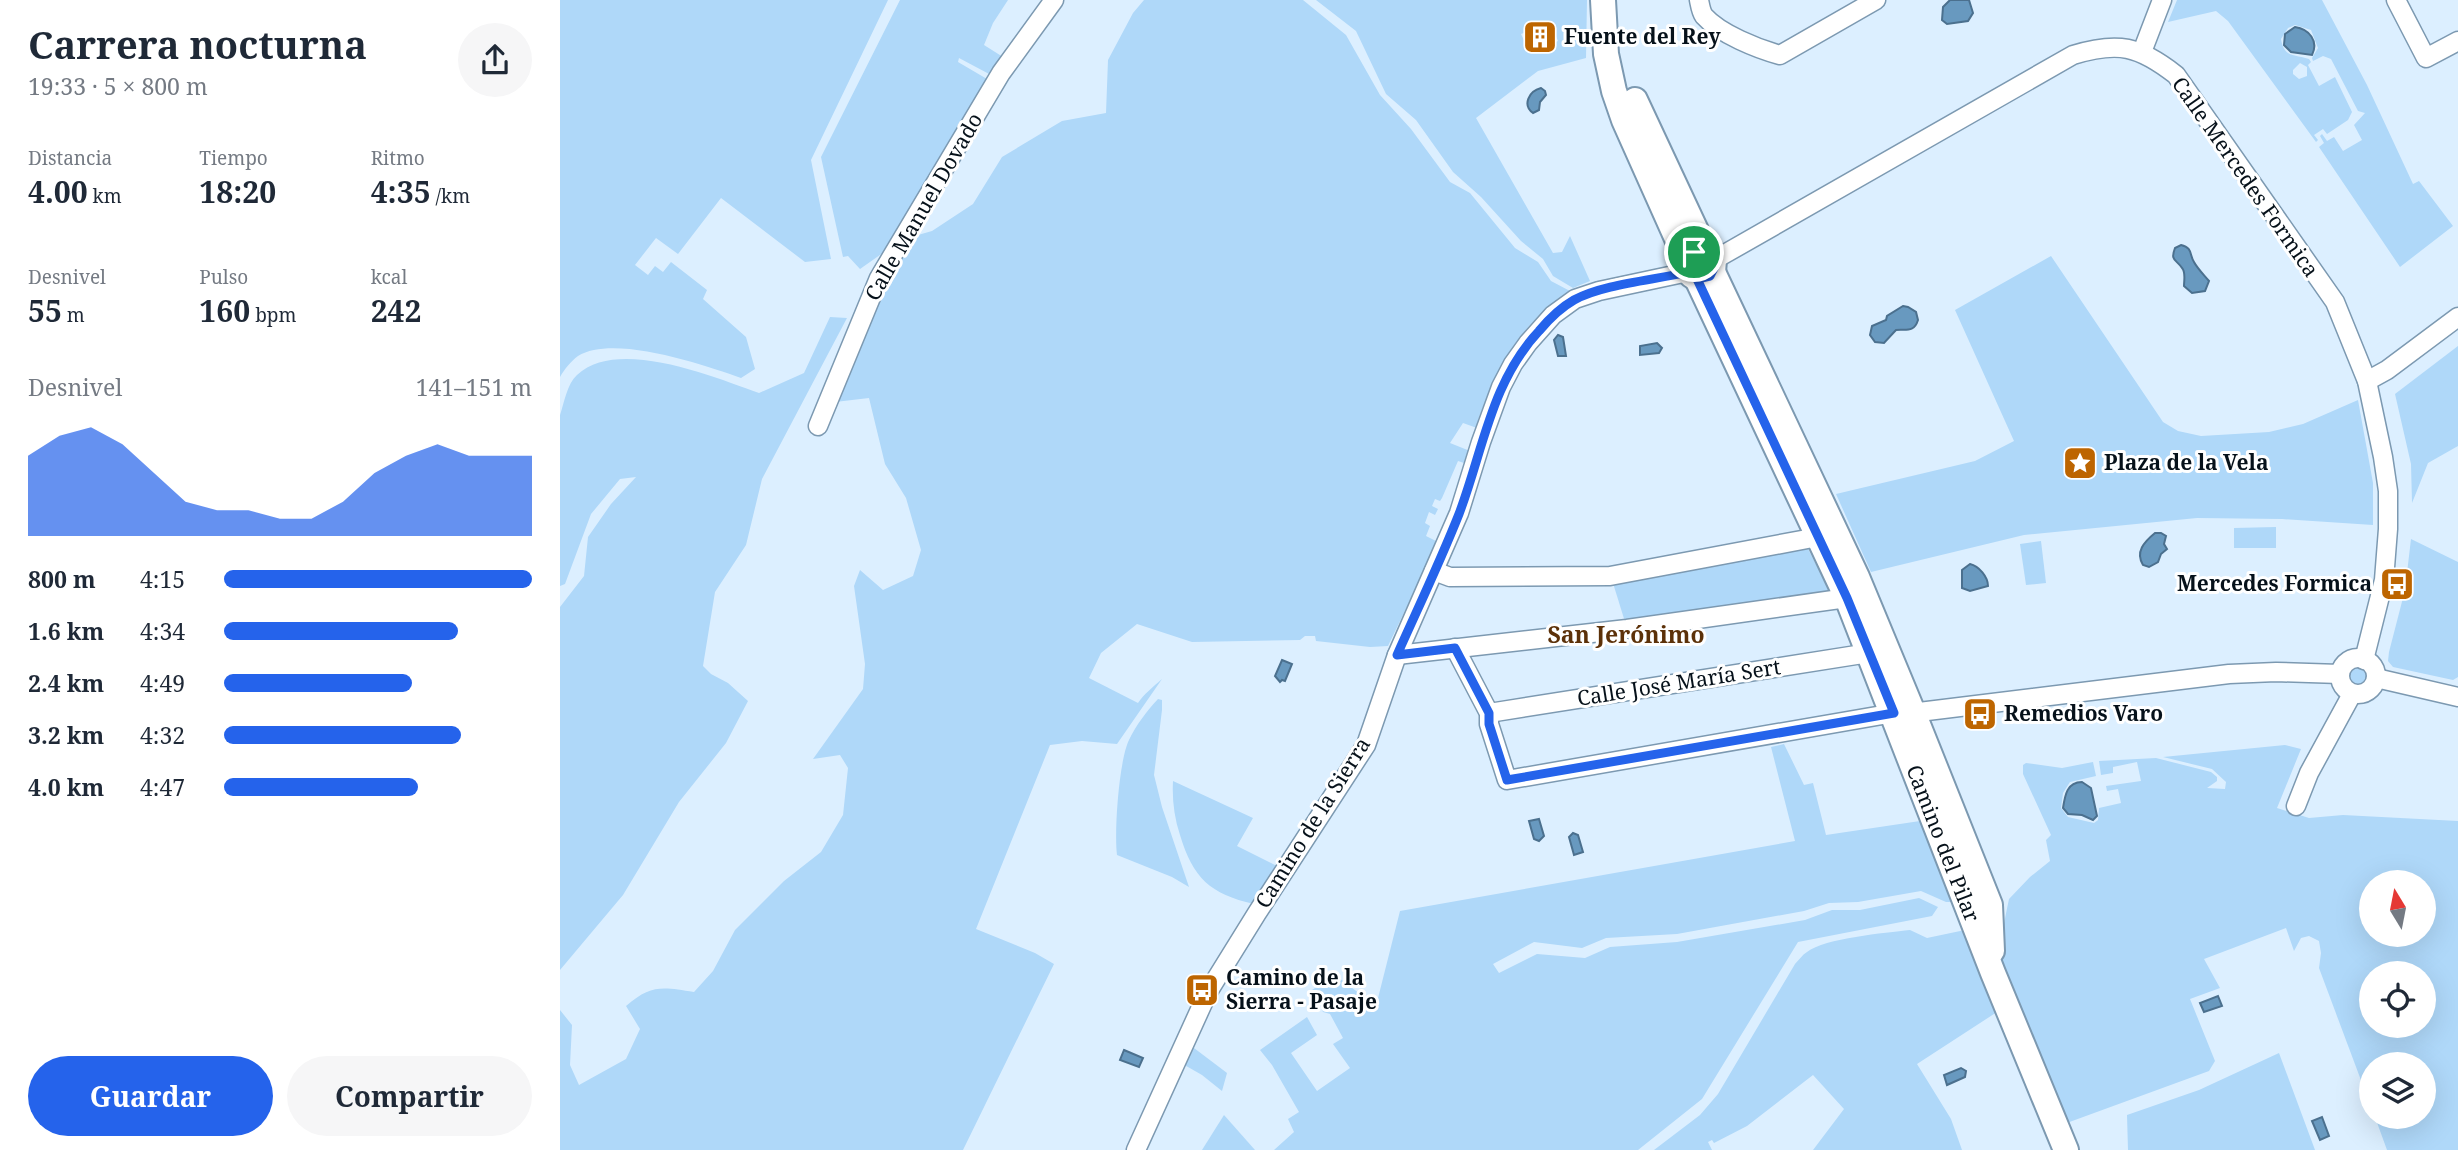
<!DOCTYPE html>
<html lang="es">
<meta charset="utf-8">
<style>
body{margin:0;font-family:"Noto Serif",serif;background:#f6f6f7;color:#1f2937;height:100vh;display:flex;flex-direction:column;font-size:26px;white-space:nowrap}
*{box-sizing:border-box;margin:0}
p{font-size:23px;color:#747a83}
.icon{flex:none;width:38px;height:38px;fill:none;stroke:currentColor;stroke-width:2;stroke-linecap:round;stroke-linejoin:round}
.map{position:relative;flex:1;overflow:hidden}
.side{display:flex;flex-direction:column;background:#fff;width:560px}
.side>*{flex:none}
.needle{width:46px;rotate:350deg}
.fabs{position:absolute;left:1799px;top:870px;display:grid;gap:14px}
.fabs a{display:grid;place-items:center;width:77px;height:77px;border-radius:50%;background:#fff;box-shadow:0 7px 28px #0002;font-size:35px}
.pin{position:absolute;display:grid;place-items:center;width:60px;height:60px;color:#fff;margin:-30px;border:4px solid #fff;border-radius:50%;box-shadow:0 2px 7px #0007}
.round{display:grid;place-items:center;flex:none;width:74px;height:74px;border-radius:37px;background:#f6f6f7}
.head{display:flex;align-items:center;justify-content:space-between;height:119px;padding:0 28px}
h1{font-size:38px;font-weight:700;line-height:52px}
.figures{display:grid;grid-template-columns:repeat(3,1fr);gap:10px;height:119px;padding:7px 28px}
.figures div{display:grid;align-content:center}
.figures b{font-size:30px;font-weight:700}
.figures small{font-size:19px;font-weight:400}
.figures p{font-size:19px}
.chart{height:196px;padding:14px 28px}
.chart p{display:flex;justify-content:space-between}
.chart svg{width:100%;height:126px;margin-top:7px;fill:#2563eb;opacity:.7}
.cta{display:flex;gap:14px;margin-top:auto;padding:14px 28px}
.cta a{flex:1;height:80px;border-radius:42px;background:#2563eb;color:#fff;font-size:28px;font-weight:700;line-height:80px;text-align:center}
.cta a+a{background:#f6f6f7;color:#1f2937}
ul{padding:0 28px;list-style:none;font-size:23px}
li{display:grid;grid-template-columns:112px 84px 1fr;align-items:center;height:52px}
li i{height:18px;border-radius:9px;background:#2563eb}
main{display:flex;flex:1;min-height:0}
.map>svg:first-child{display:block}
</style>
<main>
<section class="side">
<div class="head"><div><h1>Carrera nocturna</h1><p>19:33 · 5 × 800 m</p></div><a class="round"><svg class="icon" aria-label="share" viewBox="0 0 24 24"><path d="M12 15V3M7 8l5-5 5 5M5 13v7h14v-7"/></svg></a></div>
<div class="figures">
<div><p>Distancia</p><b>4.00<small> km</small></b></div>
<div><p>Tiempo</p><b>18:20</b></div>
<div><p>Ritmo</p><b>4:35<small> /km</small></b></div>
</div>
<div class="figures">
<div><p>Desnivel</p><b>55<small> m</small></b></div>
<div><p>Pulso</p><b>160<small> bpm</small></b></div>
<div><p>kcal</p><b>242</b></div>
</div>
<div class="chart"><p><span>Desnivel</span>141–151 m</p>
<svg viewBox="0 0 160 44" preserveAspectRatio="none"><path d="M0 44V16L10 9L20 6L30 12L40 22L50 32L60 35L70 35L80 38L90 38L100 32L110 22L120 16L130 12L140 16L150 16L160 16V44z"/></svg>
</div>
<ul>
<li><b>800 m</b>4:15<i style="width:100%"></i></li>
<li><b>1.6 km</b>4:34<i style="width:76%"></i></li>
<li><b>2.4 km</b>4:49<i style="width:61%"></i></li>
<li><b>3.2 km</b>4:32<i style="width:77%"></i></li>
<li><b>4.0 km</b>4:47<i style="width:63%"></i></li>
</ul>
<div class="cta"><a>Guardar</a><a>Compartir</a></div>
</section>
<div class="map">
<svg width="1898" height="1150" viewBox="0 0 1898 1150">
<rect width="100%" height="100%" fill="#dcefff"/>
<g fill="#afd8f9" fill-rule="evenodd">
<path d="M 0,0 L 328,0 L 251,160 L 271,259 L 245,262 L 161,198 L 118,254 L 96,238 L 75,265 L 88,275 L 95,266 L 103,272 L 111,262 L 147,290 L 143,299 L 186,337 L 195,369 L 181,378 C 144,365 54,334 18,356 C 11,361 4,370 0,377 Z"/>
<polygon points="340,0 448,0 433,23 424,45 443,57 431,75 399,58 398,62 427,79 327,250 300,269 288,256 283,257 261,157"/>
<path d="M 584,0 L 743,0 L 786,35 L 820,95 L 851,129 L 890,182 L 910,193 L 955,248 L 978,262 L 991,281 L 1010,291 C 957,328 940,362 918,420 L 917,428 L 903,423 L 890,443 L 910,451 L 907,464 L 898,461 L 882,498 L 880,501 L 875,499 L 872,506 L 878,509 L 875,515 L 869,512 L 865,523 L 870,526 L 866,536 L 878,542 L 828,646 L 810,647 L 756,641 L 755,636 L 745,636 L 740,640 L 632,642 L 577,624 L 541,653 L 529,678 L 578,703 C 584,694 593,687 602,679 L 557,744 L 522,741 L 490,745 L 416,929 L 475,953 L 494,964 L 403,1150 L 0,1150 L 0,1010 L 12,1025 L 10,1065 L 19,1085 L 66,1059 L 80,1029 L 66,1006 C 91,984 103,987 134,992 L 153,971 L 175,930 L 224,881 L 261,852 L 283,815 L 288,768 L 280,755 L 253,759 L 303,689 L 305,664 L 294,586 L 300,570 L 323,590 L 353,576 L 361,550 L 346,498 L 325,464 L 309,398 L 275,402 L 309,318 L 351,237 L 372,231 L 413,204 L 442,157 L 502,121 L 546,113 L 548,60 L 573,13 Z"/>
<path d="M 756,0 L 1027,0 L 1026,58 L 978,71 L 916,118 L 993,253 L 1002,252 L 1010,236 L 1030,281 L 1013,288 L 993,276 L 983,259 L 961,241 L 921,197 L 893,172 L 856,120 L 826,94 L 796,31 ZM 990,22 L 998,41 L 970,53 L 961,34 Z"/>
<path d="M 1617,0 L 1762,0 L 1807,85 L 1853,184 L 1859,181 L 1893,226 L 1840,267 L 1759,147 L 1764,143 L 1760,136 L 1762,134 L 1767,141 L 1774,137 L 1783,151 L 1802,140 L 1794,125 L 1805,113 L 1798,111 L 1771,59 L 1763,56 L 1753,61 L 1752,58 L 1758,48 L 1751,30 L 1735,25 L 1728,28 L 1721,39 C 1724,58 1734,54 1749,59 L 1751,62 L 1748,65 L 1759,86 L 1775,77 L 1792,112 L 1788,120 L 1767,134 L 1763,129 L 1754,135 L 1758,140 L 1756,142 L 1668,21 L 1656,11 L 1608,22 ZM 1740,63 L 1747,67 L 1747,76 L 1739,79 L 1733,74 L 1733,70 Z"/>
<polygon points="1491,256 1603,422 1618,431 1641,436 1709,432 1743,424 1798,400 1813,483 1813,525 1722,519 1637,518 1464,535 1311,572 1276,494 1415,461 1454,441 1395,310"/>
<path d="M 270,317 L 287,318 L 202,479 L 186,545 L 155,592 L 143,666 L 151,674 L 168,683 L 188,701 L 166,743 L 119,802 L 63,895 L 0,970 L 0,607 L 24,576 L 28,537 L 51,504 L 76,477 L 60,479 L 31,514 L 5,584 L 0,586 L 0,415 C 4,403 7,384 17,375 C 58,337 153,377 199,393 L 244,373 Z"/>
<polygon points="1898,346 1898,446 1868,463 1852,503 1851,464 1835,394"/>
<polygon points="1716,527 1716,548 1674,548 1674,528"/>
<polygon points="1851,539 1898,562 1898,677 1893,680 1833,667 1828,661 1829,652 1845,590"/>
<polygon points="1481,541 1486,583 1466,585 1460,544"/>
<polygon points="1246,545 1273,597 1066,625 1052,580"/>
<circle cx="1797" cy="677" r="11"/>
<path d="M 598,699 L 602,700 L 602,710 L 594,775 L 602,807 L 629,887 L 612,877 L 557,855 C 554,832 559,760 569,740 C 576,725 587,711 598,699 Z"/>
<polygon points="1224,744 1244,785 1253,783 1266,835 1360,821 1394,902 1386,902 1361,891 1298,902 1269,903 1244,911 1117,934 1046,938 1022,948 974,942 933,964 939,973 977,954 1025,958 1050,947 1117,942 1245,920 1272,910 1300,910 1359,898 1378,907 1372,916 1238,942 1142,1099 1078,1150 714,1150 734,1132 728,1119 739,1112 712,1065 700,1050 747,1017 757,1035 731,1053 757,1091 790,1068 773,1044 783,1038 770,1014 763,1012 752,990 775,975 816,1006 840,911 1235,841 1211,747"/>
<path d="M 1725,745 L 1741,749 L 1717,808 L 1749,818 L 1783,815 L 1898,821 L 1898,1150 L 1827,1150 L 1815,1117 L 1864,1116 L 1864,1064 L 1811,1064 L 1811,1107 L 1759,968 L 1761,953 L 1759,941 L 1749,936 L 1741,938 L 1734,951 L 1726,928 L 1644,959 L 1660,988 L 1630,999 L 1655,1061 L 1649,1071 L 1504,1124 L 1438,952 L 1449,899 L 1470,877 L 1490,861 L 1486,840 L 1491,835 L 1463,774 L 1463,765 L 1466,763 L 1502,768 L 1533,762 L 1536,776 L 1510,782 L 1503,793 L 1501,808 L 1508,817 L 1534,823 L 1538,820 L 1539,808 L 1561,803 L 1558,789 L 1547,791 L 1546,786 L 1581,781 L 1577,762 L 1553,767 L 1553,773 L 1541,775 L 1539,761 L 1596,758 L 1651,772 L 1657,777 L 1657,781 L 1647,788 L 1665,789 L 1666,782 L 1652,769 L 1603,757 ZM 1811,882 L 1864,882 L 1864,934 L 1811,934 ZM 1811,973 L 1864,973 L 1864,1026 L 1811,1026 Z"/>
<path d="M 613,781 L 693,818 L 677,846 L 717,866 L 694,904 C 650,894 633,878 620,835 C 614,817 612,799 613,781 Z"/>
<path d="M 1350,930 L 1367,938 L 1405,930 L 1437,1012 L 1357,1064 L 1391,1119 L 1402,1150 L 1253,1150 L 1284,1109 L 1253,1075 L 1187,1126 L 1154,1143 L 1152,1140 L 1148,1142 L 1152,1150 L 1094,1150 L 1140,1115 L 1158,1094 L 1235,964 C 1239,960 1242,955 1247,952 C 1265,938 1325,933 1350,930 Z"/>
<polygon points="630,1045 667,1073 662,1091 642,1075 621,1063"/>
<polygon points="1719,1053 1755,1150 1568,1150 1567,1115 1639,1090"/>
<polygon points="664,1115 695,1150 642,1150"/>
</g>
<g fill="#6899bf" stroke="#4b708e" stroke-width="2">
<polygon points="1390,0 1409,0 1413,13 1408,21 1387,24 1382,20 1383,7"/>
<path d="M 1735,27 C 1749,29 1759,41 1752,55 L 1731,52 L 1724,45 L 1725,34 Z"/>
<path d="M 981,88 L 985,91 L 986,95 L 980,102 L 979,110 L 973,113 C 962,105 969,91 981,88 Z"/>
<path d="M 1621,245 C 1633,248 1629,254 1634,262 C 1637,268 1644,275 1649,281 L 1645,291 L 1632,293 L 1624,286 C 1624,280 1626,272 1622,268 C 1616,259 1610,261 1615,248 Z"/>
<path d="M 1343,306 L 1348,307 L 1356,312 L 1358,320 C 1354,333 1346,329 1336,330 L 1324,343 L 1315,342 L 1310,335 L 1312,326 L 1326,320 L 1327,316 Z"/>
<polygon points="998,335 1003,337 1006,356 998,356 994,340"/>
<polygon points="1097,343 1102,348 1099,353 1080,355 1080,346"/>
<path d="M 1595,533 L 1601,533 L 1606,536 L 1604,544 L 1607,549 L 1601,554 L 1598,562 L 1589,567 L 1583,565 C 1575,552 1584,542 1595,533 Z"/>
<path d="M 1410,564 C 1419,566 1428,577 1428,586 L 1410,591 L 1402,588 L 1402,570 Z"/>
<polygon points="722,660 732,664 725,681 722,680 720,682 715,676"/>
<path d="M 1522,782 L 1531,788 L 1537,816 L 1533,820 L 1522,815 L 1508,814 L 1503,808 C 1505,795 1507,782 1522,782 Z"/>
<polygon points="979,819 984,836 979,841 974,839 969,821"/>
<polygon points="1013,833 1018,835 1023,852 1014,855 1009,837"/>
<polygon points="1658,996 1662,1006 1644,1012 1640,1003"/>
<polygon points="564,1050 583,1058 579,1067 560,1060"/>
<polygon points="1401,1068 1406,1071 1405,1077 1387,1085 1384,1075"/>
<polygon points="1762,1117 1769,1136 1760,1140 1752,1121"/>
</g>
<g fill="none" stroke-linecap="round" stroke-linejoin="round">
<g stroke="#7c99b1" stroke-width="21">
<g id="street">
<path d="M 1139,0 C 1140,5 1141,12 1144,16 C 1160,34 1198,49 1220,55 L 1316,0"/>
<polyline points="1836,0 1866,58 1898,41"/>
<polyline points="1582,52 1602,0"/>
<path d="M 1154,260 L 1513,55 C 1558,41 1579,46 1616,75 L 1775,302 L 1807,381 L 1823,457 L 1828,491 L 1828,529 L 1824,580 L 1804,660"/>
<polyline points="1807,381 1827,370 1898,317"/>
<polyline points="258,426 319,278 441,73 494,0"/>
<polyline points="874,571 890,577 1050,576 1258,537"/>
<polyline points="895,648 929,713 929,724 947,780 1334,713 1359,712 1669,674 1716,672 1780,674"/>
<polyline points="837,655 1067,629 1287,598"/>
<circle cx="1798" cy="676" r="18"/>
<polyline points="1816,678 1898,697"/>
<polyline points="929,713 1309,653"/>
<polyline points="1736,806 1749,773 1792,694"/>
<polyline points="576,1150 648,992 697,913 806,745 837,655 899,513 921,442 941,387 953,364 968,343 993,315 1015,299 1039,291 1128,272"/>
</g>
</g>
<g stroke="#7c99b1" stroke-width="28">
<g id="secondary">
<path d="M 1043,0 L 1046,54 L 1054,91 L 1064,120 L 1127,261 L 1128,272 C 1136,281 1146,282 1153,272 L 1154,260 L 1146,252 L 1134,252 L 1127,261"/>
<polyline points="1075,100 1146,252"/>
<polyline points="1153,272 1297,577 1353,712 1430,905 1432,951"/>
<path id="s1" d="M 1137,279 L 1287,598 L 1433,973 L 1506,1150"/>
</g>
</g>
<use href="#street" stroke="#fff" stroke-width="18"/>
<use href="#secondary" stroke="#fff" stroke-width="24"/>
</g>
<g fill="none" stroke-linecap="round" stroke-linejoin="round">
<g stroke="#fff" stroke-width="14">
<path id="route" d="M 1140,251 L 1150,255 L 1155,266 L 1150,276 L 1137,279 L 1287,598 L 1334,713 L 947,780 L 929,724 L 929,713 L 895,648 L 837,655 C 858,608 880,562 899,514 C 923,451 931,382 979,331 C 989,319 1000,308 1014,300 C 1043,284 1095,280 1128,272 L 1126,267 L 1129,256 Z"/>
</g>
<use href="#route" stroke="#2563eb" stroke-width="9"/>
</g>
<defs>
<g id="building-square" transform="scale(1.75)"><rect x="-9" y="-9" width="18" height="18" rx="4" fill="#bd6500" stroke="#fff"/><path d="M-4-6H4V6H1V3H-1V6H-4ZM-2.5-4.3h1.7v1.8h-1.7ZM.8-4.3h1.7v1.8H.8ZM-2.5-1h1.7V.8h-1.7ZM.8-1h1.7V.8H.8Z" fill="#fff"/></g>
<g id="sight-square" transform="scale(1.75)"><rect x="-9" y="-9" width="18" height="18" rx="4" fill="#bd6500" stroke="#fff"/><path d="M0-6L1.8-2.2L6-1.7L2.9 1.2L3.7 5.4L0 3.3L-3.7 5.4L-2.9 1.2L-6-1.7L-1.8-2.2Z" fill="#fff"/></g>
<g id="bus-square" transform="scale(1.75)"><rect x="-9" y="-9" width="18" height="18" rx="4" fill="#bd6500" stroke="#fff"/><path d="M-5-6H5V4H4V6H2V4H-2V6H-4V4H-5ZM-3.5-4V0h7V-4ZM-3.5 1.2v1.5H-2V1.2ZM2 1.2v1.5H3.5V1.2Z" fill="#fff"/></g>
</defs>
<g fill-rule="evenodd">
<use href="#building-square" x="980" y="37"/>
<use href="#sight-square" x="1520" y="463"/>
<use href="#bus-square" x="1837" y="584"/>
<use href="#bus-square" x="1420" y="714"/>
<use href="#bus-square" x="642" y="990"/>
</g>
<g text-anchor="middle" stroke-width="6" stroke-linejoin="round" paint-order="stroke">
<g font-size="21" font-weight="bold" fill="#06111a" stroke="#fff" text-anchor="start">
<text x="1004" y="44">Fuente del Rey</text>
<text x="1544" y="470">Plaza de la Vela</text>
<text x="1812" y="591" text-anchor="end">Mercedes Formica</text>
<text x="1444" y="721">Remedios Varo</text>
<text x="666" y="985">Camino de la<tspan x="666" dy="24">Sierra - Pasaje</tspan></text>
</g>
<g font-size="21" fill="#06111a" stroke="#fff">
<text transform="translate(1685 177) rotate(55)" y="7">Calle Mercedes Formica</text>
<text transform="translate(364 207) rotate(-60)" y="7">Calle Manuel Dovado</text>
<text transform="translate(1119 683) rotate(-9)" y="7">Calle José María Sert</text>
<text transform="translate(753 823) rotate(-58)" y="7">Camino de la Sierra</text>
<text dy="7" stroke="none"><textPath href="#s1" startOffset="616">Camino del Pilar</textPath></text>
</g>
<g font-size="23" font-weight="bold" fill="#5c3109" stroke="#fff">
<text x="1066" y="643">San Jerónimo</text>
</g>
</g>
</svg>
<div class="fabs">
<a><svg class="needle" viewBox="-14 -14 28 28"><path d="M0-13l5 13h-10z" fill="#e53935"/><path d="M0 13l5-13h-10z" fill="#747a83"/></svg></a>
<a><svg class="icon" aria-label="locate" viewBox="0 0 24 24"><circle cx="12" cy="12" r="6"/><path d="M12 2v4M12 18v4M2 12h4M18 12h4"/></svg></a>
<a><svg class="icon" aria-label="layers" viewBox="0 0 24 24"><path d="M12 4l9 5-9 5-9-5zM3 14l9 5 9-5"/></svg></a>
</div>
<div class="pin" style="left:1134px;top:252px;background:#1e9e55"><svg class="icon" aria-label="arrive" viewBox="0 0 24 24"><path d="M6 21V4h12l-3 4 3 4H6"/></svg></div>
</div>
</main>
